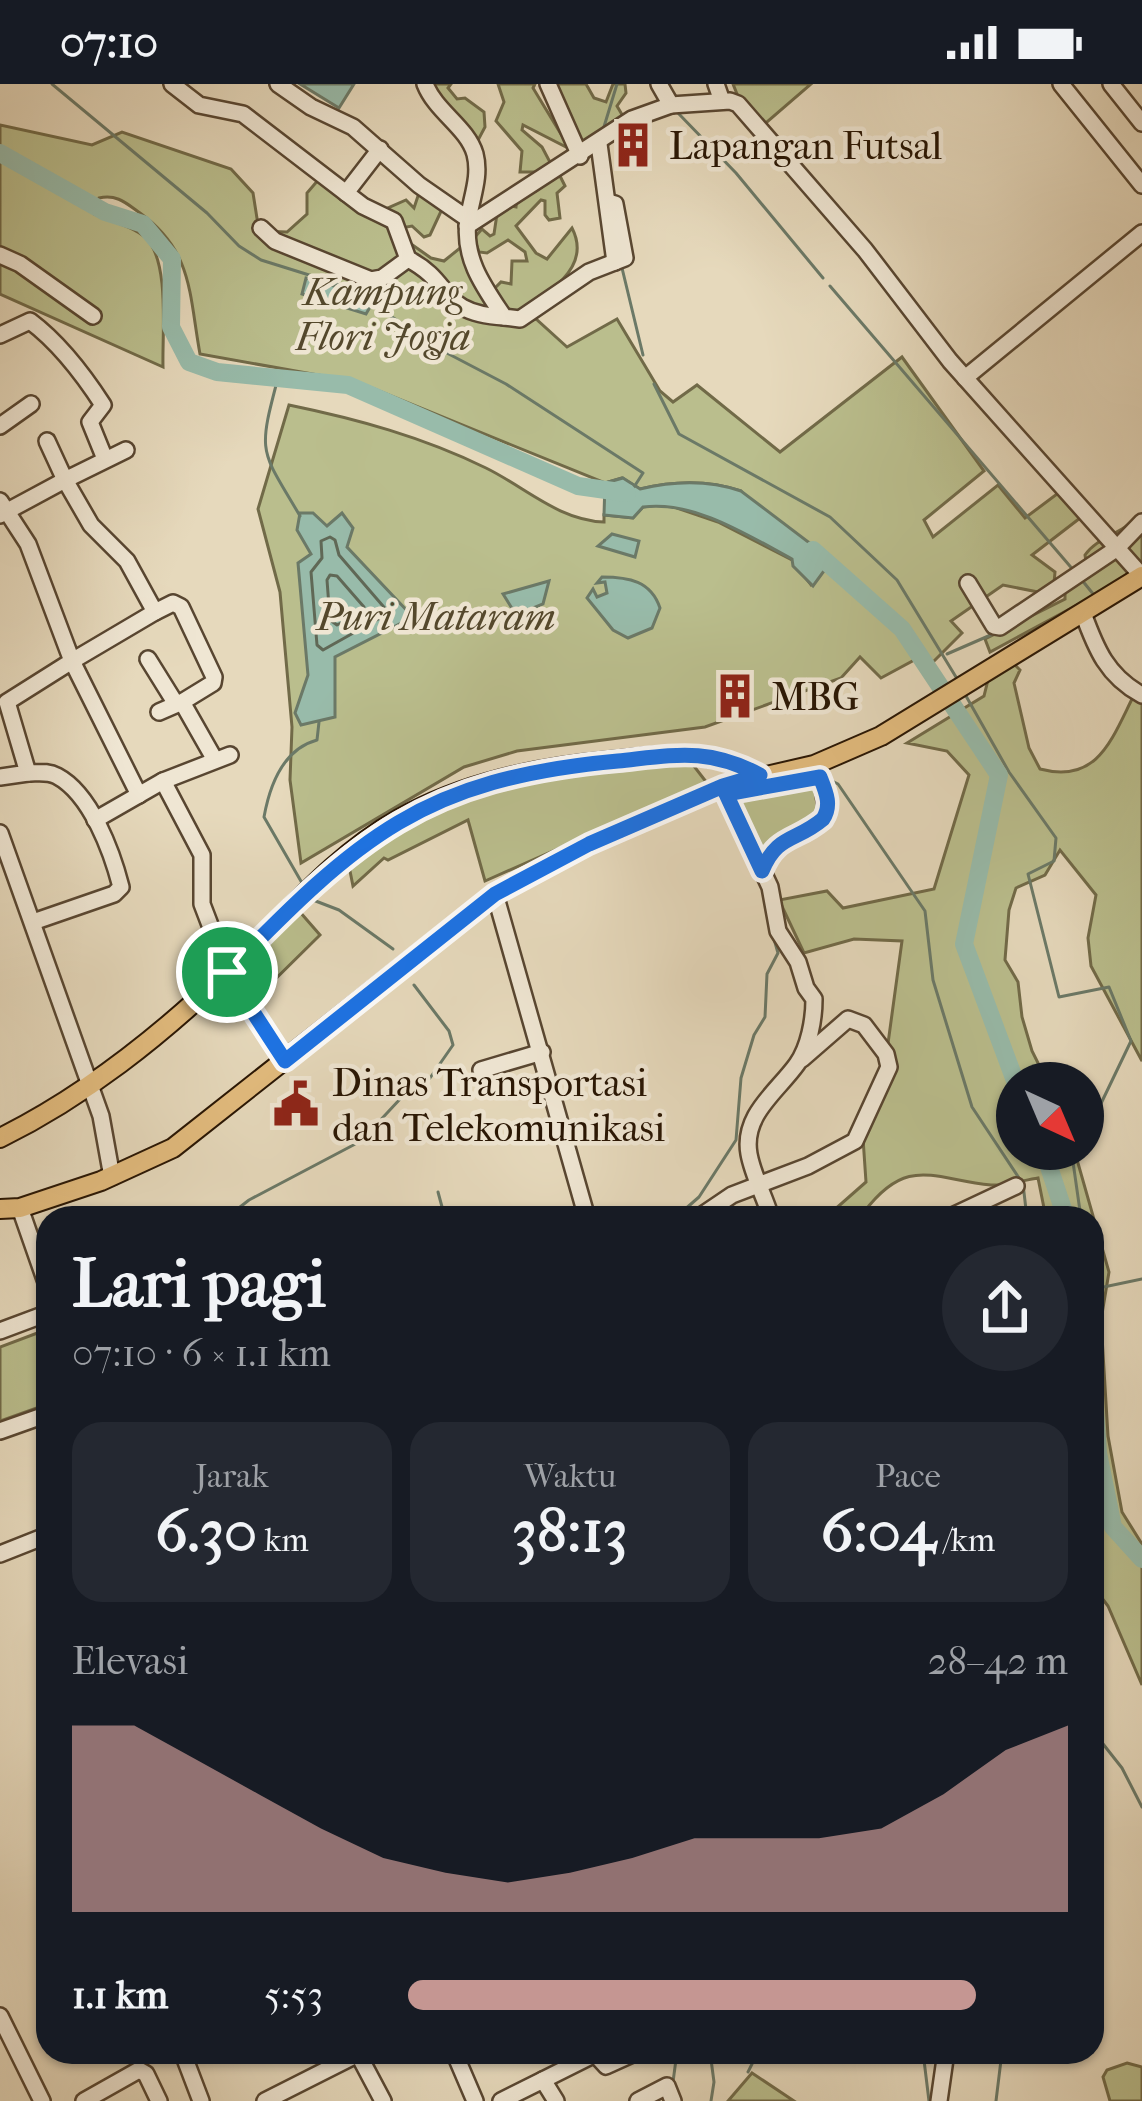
<!DOCTYPE html>
<html lang="id">
<meta charset="utf-8">
<style>
body{margin:0;font-family:"IM FELL French Canon",serif;background:#242831;color:#f1f3f6;height:100vh;display:flex;flex-direction:column;font-size:45px;white-space:nowrap}
*{box-sizing:border-box;margin:0}
p{font-size:39px;color:#9ea1a6}
.icon{flex:none;width:66px;height:66px;fill:none;stroke:currentColor;stroke-width:2;stroke-linecap:round;stroke-linejoin:round}
.map{position:relative;flex:1;overflow:hidden}
.sheet{position:absolute;left:36px;top:1122px;width:1068px;height:858px;display:flex;flex-direction:column;background:#171b24;border-radius:36px;box-shadow:0 3px 9px #0004}
.sheet>*{flex:none}
.needle{width:78px;rotate:136deg}
.buttons{position:absolute;left:996px;top:978px;display:grid;gap:24px}
.buttons a{display:grid;place-items:center;width:108px;height:108px;border-radius:50%;background:#171b24;box-shadow:0 3px 9px #0004;font-size:60px}
.pin{position:absolute;display:grid;place-items:center;width:102px;height:102px;color:#fff;margin:-51px;border:6px solid #fff;border-radius:50%;box-shadow:0 3px 12px #0007}
.round{display:grid;place-items:center;flex:none;width:126px;height:126px;border-radius:63px;background:#242831}
.overview{display:flex;align-items:center;justify-content:space-between;height:204px;padding:0 36px}
h1{font-size:66px;font-weight:800;line-height:90px}
.stats{display:grid;grid-template-columns:repeat(3,1fr);gap:18px;height:204px;padding:12px 36px}
.stats div{display:grid;align-content:center;border-radius:30px;background:#242831;text-align:center}
.stats b{font-size:60px;font-weight:800}
.stats small{font-size:33px;font-weight:400}
.stats p{font-size:33px}
.chart{height:336px;padding:24px 36px}
.chart p{display:flex;justify-content:space-between}
.chart svg{width:100%;height:216px;margin-top:12px;fill:#c59692;opacity:.7}
ul{padding:0 36px;list-style:none;font-size:39px}
li{display:grid;grid-template-columns:192px 144px 1fr;align-items:center;height:90px}
li i{height:30px;border-radius:15px;background:#c59692}
.status{display:flex;justify-content:space-between;align-items:center;height:84px;padding:0 60px;background:#171b24;direction:ltr}
.status svg{height:33px;fill:currentColor}
.map>svg:first-child{display:block}
</style>
<div class="status"><b>07:10</b><svg viewBox="0 0 49 12"><path d="M0 12V9h3v3zM5 12V6h3v6zM10 12V3h3v9zM15 12V0h3v12zM26 1h20v11H26zM47 4h2v5h-2z"/></svg></div>
<div class="map">
<svg width="1142" height="2017" viewBox="0 0 1142 2017">
<rect width="100%" height="100%" fill="#e6d9bc"/>
<filter id="stains"><feTurbulence type="fractalNoise" baseFrequency=".00167" numOctaves="4"/><feColorMatrix values="0 0 0 0 .2 0 0 0 0 .09 0 0 0 0 .02 0 0 0 .5 -.17"/></filter>
<radialGradient id="worn" r=".72"><stop offset=".6" stop-color="#630" stop-opacity="0"/><stop offset="1" stop-color="#630" stop-opacity=".3"/></radialGradient>
<g fill="#babe8d" stroke="#716a48" stroke-width="3">
<polygon points="429,0 451,0 448,4 457,15 465,14 484,28 485,43 476,60"/>
<polygon points="498,0 535,0 533,4 570,65 523,41 522,46 542,63 551,80 541,88 520,88 522,67 496,37 504,18"/>
<polygon points="551,0 586,0 594,14 606,18 613,0 625,0 626,9 617,22 624,34 583,62"/>
<polygon points="733,0 811,0 760,44 743,25"/>
<path d="M 0,41 L 92,61 L 122,48 L 231,85 L 253,109 L 259,147 L 287,148 L 307,130 L 307,109 L 319,95 L 431,174 L 444,177 L 465,160 L 475,194 L 520,240 L 536,235 L 567,263 L 617,235 L 660,307 L 673,318 L 697,301 L 780,368 L 902,273 L 984,387 L 924,436 L 933,453 L 998,401 L 1025,434 L 1061,407 L 1084,431 L 1032,471 L 1055,488 L 1053,511 L 1003,501 L 951,537 L 962,549 L 928,583 L 920,573 L 881,594 L 860,573 L 841,594 L 705,643 L 517,667 L 464,683 L 301,779 L 290,696 L 292,643 L 280,508 L 258,425 L 289,321 C 357,335 423,353 486,384 C 525,403 558,436 604,438 L 604,431 L 633,434 L 643,423 L 665,420 L 718,438 L 792,476 L 812,502 L 741,407 C 709,396 673,397 640,405 L 622,394 L 605,399 L 357,298 L 200,270 C 189,210 193,167 140,129 C 126,119 117,110 99,114 L 94,130 C 110,137 133,142 146,154 C 170,178 162,250 163,283 L 0,210 Z"/>
<path d="M 559,90 L 565,102 L 557,109 L 560,134 L 549,136 L 545,131 L 545,117 L 541,116 L 516,142 L 536,169 L 547,175 L 572,144 C 593,185 546,211 515,228 L 505,223 L 495,204 L 501,198 L 511,200 L 512,177 L 527,177 L 525,168 L 508,156 L 487,169 L 479,168 L 474,154 L 482,145 L 490,152 L 494,150 L 497,130 L 507,121 L 516,123 L 517,114 L 536,107 Z"/>
<polygon points="419,109 443,123 430,151 424,153 412,142 401,144 389,131 388,124 406,116 414,124"/>
<path d="M 1137,432 L 1142,432 L 1142,486 L 990,568 L 985,555 L 1065,515 L 1065,505 L 1088,489 L 1085,471 C 1097,453 1123,450 1137,432 Z"/>
<path d="M 1012,578 L 1020,586 L 1014,599 L 1029,664 L 1040,685 C 1097,700 1111,657 1133,613 L 1142,618 L 1142,977 L 1091,882 L 1088,854 L 1096,811 L 1060,766 L 1045,791 L 1016,804 L 1009,826 L 1005,876 L 1018,898 L 1022,933 L 1032,967 L 1048,999 L 1017,999 L 1017,1065 L 1074,1065 L 1109,1188 L 1101,1236 L 1108,1352 L 1122,1428 L 1142,1460 L 1142,1601 L 1108,1522 L 1092,1501 L 1092,1134 L 1046,1134 L 1038,1094 C 1024,1096 1006,1102 991,1101 C 934,1096 908,1070 864,1128 L 865,1134 L 825,1134 L 866,1098 L 863,1054 L 880,1018 L 902,857 L 854,855 L 804,869 L 779,816 L 827,807 L 843,824 L 934,805 L 969,691 L 947,667 L 907,659 L 984,612 L 989,592 Z"/>
<path d="M 690,677 L 707,699 L 485,797 L 468,736 L 388,776 L 384,774 L 353,802 L 348,777 C 460,700 558,688 690,677 Z"/>
<polygon points="817,693 827,720 762,787 727,712"/>
<polygon points="293,820 320,851 249,921 228,888"/>
<polygon points="48,1245 48,1320 0,1337 0,1263"/>
<polygon points="1127,1979 1142,1983 1142,2017 1110,2017 1103,1993 1107,1986"/>
<polygon points="752,1989 794,2017 728,2017"/>
</g>
<g fill="#98bbaa" stroke="#6b7967" stroke-width="3">
<polygon points="300,0 354,0 339,24"/>
<polygon points="306,194 334,202 370,223 366,230 302,210"/>
<path d="M 623,394 L 640,405 C 673,397 709,396 741,407 L 832,476 L 813,502 L 793,482 L 792,475 C 749,452 694,416 643,423 L 633,434 L 604,431 L 605,399 Z"/>
<polygon points="300,429 313,429 327,442 342,429 353,444 347,463 413,533 335,573 335,633 301,641 295,629 308,591 298,479 311,470 297,446"/>
<polygon points="612,450 639,457 635,473 598,462"/>
<path d="M 602,493 C 629,493 651,497 660,524 L 652,544 L 628,554 L 613,546 L 587,514 L 593,505 L 597,513 L 607,509 L 605,498 L 597,499 Z"/>
<polygon points="549,497 543,520 526,527 513,526 503,510"/>
</g>
<g fill="none" stroke-linecap="round" stroke-linejoin="round">
<g stroke="#606856" stroke-width="3">
<polygon points="330,453 335,456 339,471 389,529 323,566 317,561 311,488 322,474 321,457"/>
<polygon points="330,491 337,492 364,523 361,529 337,541 330,536 327,496"/>
</g>
<g stroke="#6b7967" stroke-width="3">
<polyline points="52,0 207,129 239,162 261,176 338,200 368,217 443,267 506,300 643,389 634,403"/>
<polyline points="678,29 736,89 823,194"/>
<polyline points="603,46 617,0"/>
<polyline points="479,120 483,101"/>
<polyline points="622,184 643,271"/>
<polyline points="830,202 1075,488"/>
<path d="M 278,294 C 257,372 261,365 300,432"/>
<polyline points="654,300 679,350 830,433 897,496 959,598"/>
<polyline points="1081,495 1094,511"/>
<polyline points="947,570 993,550"/>
<polyline points="966,612 1009,688 1056,754 1054,777 1028,790 1059,913 1109,903 1131,957 1083,1057"/>
<polyline points="828,695 838,700 925,827 933,896 972,1023 1023,1100 1027,1134"/>
<path d="M 302,799 L 264,733 C 270,700 284,665 317,656 L 319,638"/>
<polyline points="313,816 339,826 393,865"/>
<polyline points="1079,1065 1073,1078 1081,1134"/>
<polyline points="438,1108 445,1134"/>
<polyline points="226,1134 249,1116 361,1057 401,1014 430,994 453,961 449,947 414,901"/>
<polyline points="675,1134 699,1113 736,1056 741,994 754,951 765,933 767,890 778,869 774,855"/>
<polyline points="1099,1204 1142,1195"/>
<polyline points="1092,1404 1103,1389"/>
<polyline points="1092,1646 1122,1684 1142,1723"/>
<polyline points="710,1968 714,1998 711,2017"/>
<polyline points="923,1968 929,2017"/>
<polyline points="748,1988 758,1968"/>
<polyline points="673,1998 677,1968"/>
<polyline points="996,2017 1002,1968"/>
</g>
<g stroke="#98bbaa" stroke-width="18">
<polyline points="0,69 105,128 143,140 172,175 171,243 189,278 217,288 348,301 578,402 627,409"/>
<polyline points="813,466 902,545 999,691 964,860 1017,1002"/>
<polyline points="1043,1065 1066,1134"/>
<polyline points="1092,1285 1098,1369 1113,1443 1142,1475"/>
</g>
<g stroke="#584631" stroke-width="20">
<g id="minor">
<path d="M 172,0 L 199,21 L 243,30 L 363,122 L 394,137 L 408,175 C 455,199 437,229 504,233"/>
<polyline points="278,0 311,23 353,43 419,101 468,135"/>
<path d="M 425,0 C 436,28 467,43 475,70 C 481,93 471,114 468,137 C 463,175 484,203 504,233 L 520,235 L 589,188 L 625,174 L 615,120 L 608,118"/>
<polyline points="548,0 580,72"/>
<polyline points="659,0 671,21 730,17 738,20 865,166 950,277 1142,492"/>
<polyline points="716,0 722,17"/>
<polyline points="1061,0 1142,101"/>
<polyline points="1111,0 1142,39"/>
<polyline points="599,60 615,178"/>
<polyline points="346,109 380,65"/>
<polyline points="467,142 632,35 671,21"/>
<polyline points="261,144 275,157 371,196 382,194 408,175"/>
<polyline points="0,171 20,180 93,232"/>
<path d="M 0,251 L 30,237 C 58,258 83,290 103,321 L 90,338 L 105,375"/>
<polyline points="965,294 1142,149"/>
<polyline points="0,342 31,320"/>
<polyline points="47,357 65,396 126,366"/>
<polyline points="0,417 28,460 72,577 7,618 28,689 0,693"/>
<polyline points="0,431 65,396 91,441 127,477 155,528 72,577 139,711"/>
<polyline points="968,499 994,542 1000,543 1116,465 1142,438"/>
<polyline points="155,528 173,519 181,523 214,593 213,599 182,618 215,676"/>
<path d="M 1083,529 C 1096,565 1107,592 1142,611"/>
<polyline points="148,575 176,620"/>
<polyline points="159,628 182,618"/>
<path d="M 28,689 C 38,689 48,687 57,692 C 91,710 112,768 121,803 L 114,810 L 33,838"/>
<polyline points="163,697 230,671"/>
<path d="M 723,702 L 770,803 L 778,847 L 798,878 L 806,904 L 814,915 C 814,936 809,963 797,980 C 777,1008 742,1031 749,1070 C 753,1092 765,1113 771,1134"/>
<path d="M 726,710 L 821,693 L 827,728 C 805,759 779,744 762,787"/>
<polyline points="95,736 163,697 202,771 202,820 228,888 285,977"/>
<polyline points="0,749 101,1032 112,1093"/>
<polyline points="495,810 587,1134"/>
<polyline points="481,986 542,968"/>
<polyline points="20,1124 48,1204"/>
<polyline points="698,1134 732,1111 808,1082 855,1057 889,983 886,970 864,941 848,935 802,975"/>
<polyline points="948,1134 1016,1102"/>
<polyline points="0,1247 48,1229"/>
<polyline points="0,1347 48,1330"/>
<polyline points="0,1470 48,1451"/>
<polyline points="0,1932 42,2017"/>
<polyline points="357,1968 383,2017"/>
<polyline points="454,1968 475,2017"/>
<polyline points="185,1975 201,2017"/>
<polyline points="543,1996 595,1970 606,1982 637,1968"/>
<polyline points="84,2017 139,1986 146,1990 159,2017"/>
<polyline points="265,2017 358,1970"/>
<polyline points="501,2017 543,1996 556,2017"/>
<polyline points="638,2017 667,2002 673,2017"/>
<polyline points="939,2017 946,1968"/>
</g>
</g>
<g stroke="#281503" stroke-width="22">
<g id="major">
<path d="M 0,1054 C 85,1012 159,953 228,887 C 283,835 331,773 399,735 C 463,699 536,684 609,677 C 668,672 706,662 760,691"/>
<polyline points="0,1125 20,1124 101,1097 173,1064 495,810 589,760 723,702 814,681 881,652 1142,492"/>
</g>
</g>
<use href="#minor" stroke="#efe6d3" stroke-width="15"/>
<use href="#major" stroke="#e3bc7e" stroke-width="18"/>
</g>
<g fill="none" stroke-linecap="round" stroke-linejoin="round">
<g stroke="#fff" stroke-width="24">
<path id="route" d="M 227,888 L 285,977 L 495,810 L 589,760 L 723,702 L 727,712 L 762,787 C 777,750 796,758 823,735 C 832,721 826,708 820,693 L 726,710 L 723,702 L 760,691 C 708,663 675,671 618,677 C 422,695 359,753 227,888"/>
</g>
<use href="#route" stroke="#1a73e8" stroke-width="15"/>
</g>
<defs>
<g id="building-bare" transform="scale(3.6)"><path d="M-4-6H4V6H1V3H-1V6H-4ZM-2.5-4.3h1.7v1.8h-1.7ZM.8-4.3h1.7v1.8H.8ZM-2.5-1h1.7V.8h-1.7ZM.8-1h1.7V.8H.8Z" fill="#8f2418" stroke="#efe6d3" stroke-width="2.5" paint-order="stroke"/></g>
<g id="civic-bare" transform="scale(3.6)"><path d="M-.6-6.5H3V-4.5H.6V-3L4-1V1h2V6H-6V1h2V-1L-.6-3ZM-1.2 2.5V6h2.4V2.5Z" fill="#8f2418" stroke="#efe6d3" stroke-width="2.5" paint-order="stroke"/></g>
</defs>
<g fill-rule="evenodd">
<use href="#building-bare" x="633" y="61"/>
<use href="#building-bare" x="735" y="612"/>
<use href="#civic-bare" x="296" y="1020"/>
</g>
<g text-anchor="middle" stroke-width="9" stroke-linejoin="round" paint-order="stroke">
<g font-size="39" fill="#281503" stroke="#efe6d3" text-anchor="start">
<text x="669" y="75">Lapangan Futsal</text>
<text x="771" y="626">MBG</text>
<text x="332" y="1012">Dinas Transportasi<tspan x="332" dy="45">dan Telekomunikasi</tspan></text>
</g>
<g font-size="39" font-style="italic" fill="#54482c" stroke="#efe6d3">
<text x="383" y="221">Kampung<tspan x="383" dy="45">Flori Jogja</tspan></text>
<text x="436" y="546">Puri Mataram</text>
</g>
</g>
<rect width="100%" height="100%" filter="url(#stains)"/>
<rect width="100%" height="100%" fill="url(#worn)"/>
</svg>
<div class="buttons">
<a><svg class="needle" viewBox="-14 -14 28 28"><path d="M0-13l5 13h-10z" fill="#e53935"/><path d="M0 13l5-13h-10z" fill="#9ea1a6"/></svg></a>
</div>
<div class="pin" style="left:227px;top:888px;background:#1e9e55"><svg class="icon" aria-label="arrive" viewBox="0 0 24 24"><path d="M6 21V4h12l-3 4 3 4H6"/></svg></div>
<section class="sheet">
<div class="overview"><div><h1>Lari pagi</h1><p>07:10 · 6 × 1.1 km</p></div><a class="round"><svg class="icon" aria-label="share" viewBox="0 0 24 24"><path d="M12 15V3M7 8l5-5 5 5M5 13v7h14v-7"/></svg></a></div>
<div class="stats">
<div><p>Jarak</p><b>6.30<small> km</small></b></div>
<div><p>Waktu</p><b>38:13</b></div>
<div><p>Pace</p><b>6:04<small> /km</small></b></div>
</div>
<div class="chart"><p><span>Elevasi</span>28–42 m</p>
<svg viewBox="0 0 160 44" preserveAspectRatio="none"><path d="M0 44V6L10 6L20 13L30 20L40 27L50 33L60 36L70 38L80 36L90 33L100 29L110 29L120 29L130 27L140 20L150 11L160 6V44z"/></svg>
</div>
<ul>
<li><b>1.1 km</b>5:53<i style="width:86%"></i></li>
</ul>
</section>
</div>
